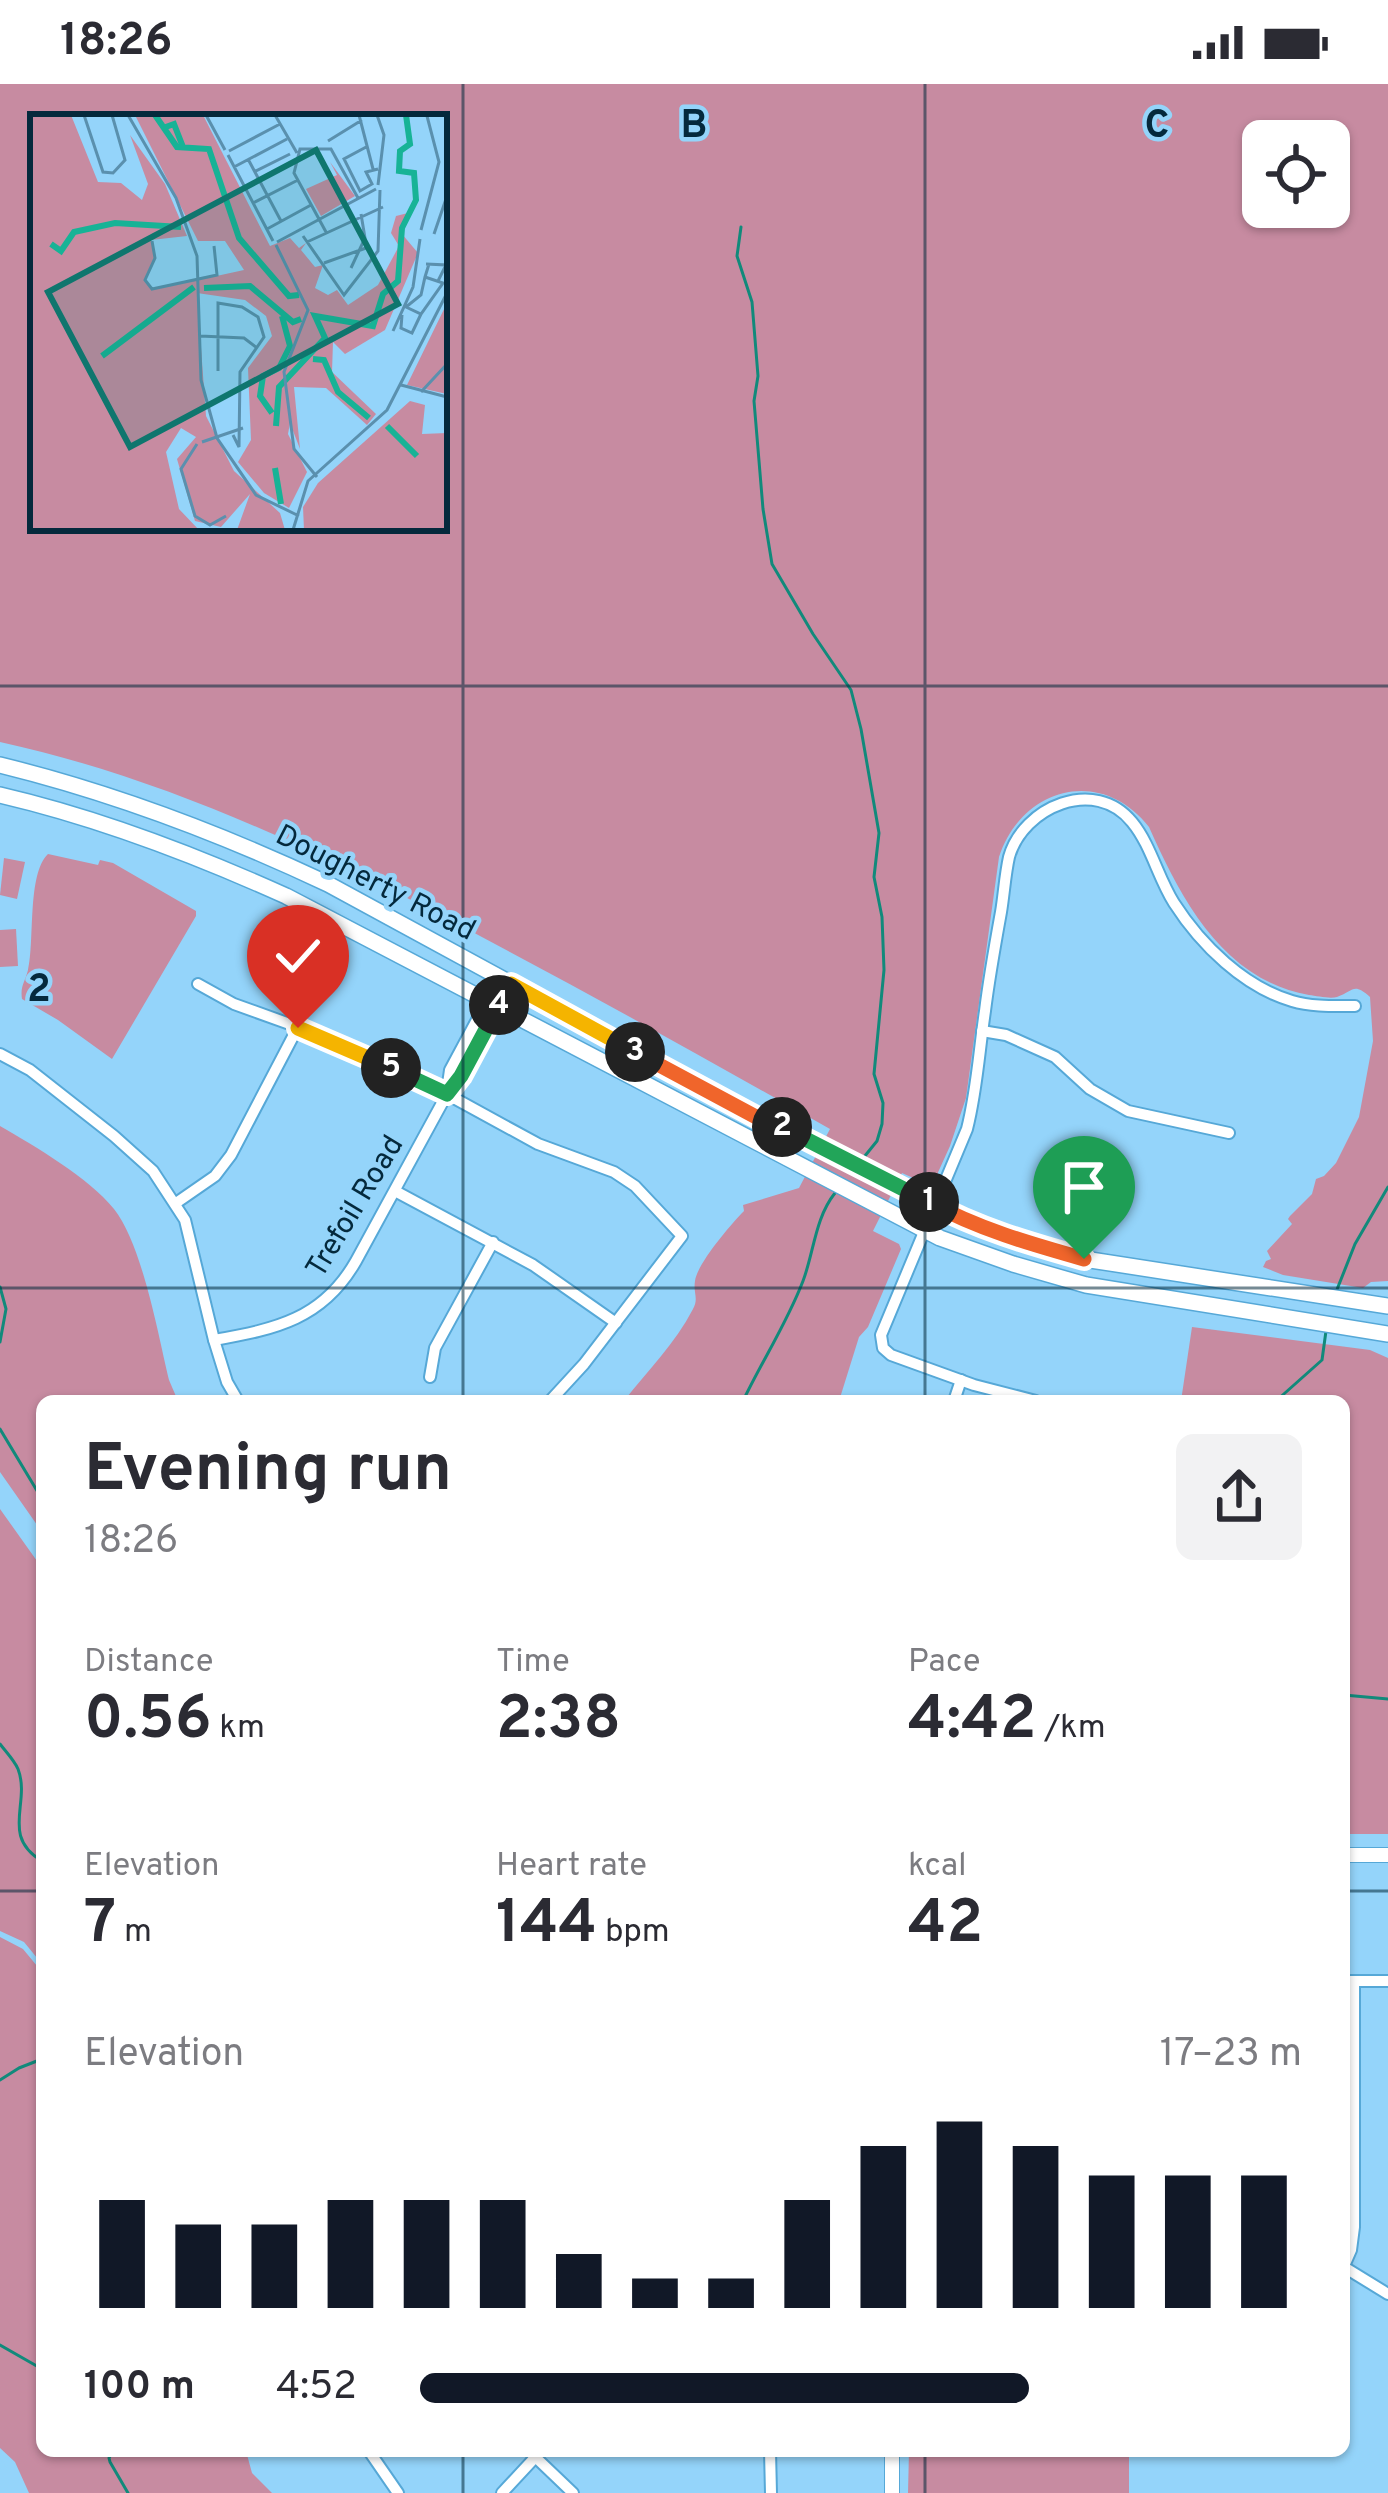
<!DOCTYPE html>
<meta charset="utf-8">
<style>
body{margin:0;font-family:Overpass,sans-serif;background:#f2f2f3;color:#2b2b33;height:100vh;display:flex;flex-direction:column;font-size:45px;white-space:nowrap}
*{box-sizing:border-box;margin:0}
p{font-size:39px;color:#7c7c81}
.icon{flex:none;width:66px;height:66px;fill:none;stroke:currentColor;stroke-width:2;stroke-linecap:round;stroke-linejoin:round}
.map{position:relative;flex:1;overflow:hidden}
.sheet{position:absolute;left:36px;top:1311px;width:1314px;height:1062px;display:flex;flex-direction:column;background:#fff;border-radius:18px;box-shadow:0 3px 9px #0004}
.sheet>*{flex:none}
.tools{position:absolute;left:1242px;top:36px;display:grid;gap:24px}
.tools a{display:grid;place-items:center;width:108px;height:108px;border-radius:18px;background:#fff;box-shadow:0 3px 9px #0004;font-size:60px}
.pin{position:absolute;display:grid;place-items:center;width:102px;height:102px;color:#fff;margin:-123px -51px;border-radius:50% 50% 50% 0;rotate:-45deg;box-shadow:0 0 12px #0007}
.pin .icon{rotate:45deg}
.km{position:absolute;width:60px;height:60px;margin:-30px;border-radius:50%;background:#222;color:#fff;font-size:33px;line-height:60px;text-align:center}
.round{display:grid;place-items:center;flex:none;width:126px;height:126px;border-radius:18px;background:#f2f2f3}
.headline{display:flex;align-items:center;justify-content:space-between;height:204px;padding:0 48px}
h1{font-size:66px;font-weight:700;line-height:90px}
.metrics{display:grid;grid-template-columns:repeat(3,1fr);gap:18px;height:204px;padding:12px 48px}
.metrics div{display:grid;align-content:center}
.metrics b{font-size:60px;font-weight:700}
.metrics small{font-size:33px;font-weight:400}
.metrics p{font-size:33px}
.chart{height:336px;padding:24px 48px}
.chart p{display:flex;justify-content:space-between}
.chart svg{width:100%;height:216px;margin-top:12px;stroke:#111827;stroke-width:6}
ul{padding:0 48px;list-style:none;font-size:39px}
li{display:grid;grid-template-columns:192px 144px 1fr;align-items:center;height:90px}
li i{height:30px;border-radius:15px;background:#111827}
.status{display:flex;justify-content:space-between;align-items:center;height:84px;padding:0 60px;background:#fff;direction:ltr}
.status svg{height:33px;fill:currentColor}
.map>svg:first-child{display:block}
</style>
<div class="status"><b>18:26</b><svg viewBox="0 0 49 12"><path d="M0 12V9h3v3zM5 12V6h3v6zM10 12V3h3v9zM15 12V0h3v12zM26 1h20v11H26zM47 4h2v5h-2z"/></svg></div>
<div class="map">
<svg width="1388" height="2409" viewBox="0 0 1388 2409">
<rect width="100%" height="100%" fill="#94d4fa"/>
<g fill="#c78ba1" fill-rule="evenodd">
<path d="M 0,0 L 1388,0 L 1388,1197 L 1371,1198 L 1363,1204 L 1283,1191 L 1263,1183 L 1266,1177 L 1271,1175 L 1267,1167 L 1292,1140 L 1288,1135 L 1290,1132 L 1312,1110 L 1316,1095 L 1324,1092 L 1336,1079 L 1359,1033 L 1373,957 L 1370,913 C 1353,898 1354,907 1337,913 C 1330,915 1317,912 1309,911 C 1223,896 1181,815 1149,743 C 1101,682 1022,703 999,773 L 966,1014 L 950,1062 L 935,1095 L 931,1093 L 920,1097 L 902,1089 L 873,1147 L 899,1160 L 901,1165 L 868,1243 L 859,1253 L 839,1317 L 624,1317 C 648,1286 675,1260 693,1225 C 699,1214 693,1209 695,1197 C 697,1180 731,1140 744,1127 L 743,1121 L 799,1104 L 830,1045 C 719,982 608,920 495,860 C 339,777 175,696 0,658 ZM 33,33 L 444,33 L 444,444 L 33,444 ZM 1263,57 L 1329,57 L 1329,123 L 1263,123 Z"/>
<path d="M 48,770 L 98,781 L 100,776 L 113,779 L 196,827 L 196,832 L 112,975 L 58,936 L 22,915 C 20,902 25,898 28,886 C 35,857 27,790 48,770 Z"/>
<polygon points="4,774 25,778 17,815 0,811"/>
<polygon points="16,845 18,882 0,883 0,846"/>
<path d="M 0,1042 C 36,1063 88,1093 114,1125 C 142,1160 158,1250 169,1296 L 178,1317 L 42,1317 L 42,1448 L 0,1388 Z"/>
<polygon points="1192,1243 1370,1266 1388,1274 1388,1750 1344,1750 1344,1317 1181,1317"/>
<polygon points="0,1425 42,1484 42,1880 24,1858 0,1847"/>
<polygon points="0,1853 23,1865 42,1888 42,2367 246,2367 252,2389 272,2409 29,2409 15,2378 0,2364"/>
<polygon points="909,2367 1129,2367 1129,2409 908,2409"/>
</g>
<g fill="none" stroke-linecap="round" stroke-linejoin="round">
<g stroke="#118a7b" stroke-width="3">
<polyline points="741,143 737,172 752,218 758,292 754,317 763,425 772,480 813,550 851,606 861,645 879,749 874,793 882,833 884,886 874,990 883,1019 882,1040 877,1057 860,1078"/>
<polyline points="0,1203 6,1225 0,1258"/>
<polyline points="1336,1208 1355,1160 1388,1103"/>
<path d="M 743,1317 C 762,1277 787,1239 803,1197 C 814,1168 815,1134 835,1109"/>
<polyline points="1276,1317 1322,1276 1326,1247"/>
<polyline points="0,1345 42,1415"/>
<polyline points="1344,1611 1388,1615"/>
<path d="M 0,1660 C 6,1668 14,1676 18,1685 C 31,1719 0,1752 42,1777"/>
<polyline points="0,1996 19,1984 42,1975"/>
<polyline points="0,2261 42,2285"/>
<polyline points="113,2367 109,2374 110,2378 128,2409"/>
</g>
<g stroke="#56a8d7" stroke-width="14">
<g id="minor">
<polyline points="198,900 234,920 298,943 432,1002 538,1060 614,1088 635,1102 682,1152 584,1280 550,1317"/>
<polyline points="982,947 1006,951 1055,973 1090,1005 1128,1027 1229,1049"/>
<polyline points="0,970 30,986 114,1052 153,1087 185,1136 214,1256 227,1298 238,1317"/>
<polyline points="447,1007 450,986 500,893"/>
<polyline points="395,1107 533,1181 616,1239"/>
<polyline points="176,1119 215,1092 231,1071 298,943"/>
<path d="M 214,1256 C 276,1245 323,1235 356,1177 L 447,1010 L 461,991 L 511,900"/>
<polyline points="430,1293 435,1264 493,1158"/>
<polyline points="954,1317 961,1296"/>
<path d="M 1036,1317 L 974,1301 L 891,1271 L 883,1264 L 881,1251 L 967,1045 C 977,1006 979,967 985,927 C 989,894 995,861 1001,828 C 1004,810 1005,791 1009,773 C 1023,723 1095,692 1132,738 C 1151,761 1158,794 1174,819 C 1201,861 1244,903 1292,917 C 1312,923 1334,922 1355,922"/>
<polyline points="1344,1897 1388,1897"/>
<polyline points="1344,2182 1351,2166 1354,2143 1354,1897"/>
<polyline points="1344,2183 1388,2210"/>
<polyline points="369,2367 398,2409"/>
<polyline points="529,2367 573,2409"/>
<polyline points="770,2367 771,2409"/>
<polyline points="502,2409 541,2367"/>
</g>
</g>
<g stroke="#56a8d7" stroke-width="16">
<g id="tertiary">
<polyline points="1344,1771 1388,1771"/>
<polyline points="892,2409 892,2367"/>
</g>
</g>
<g stroke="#56a8d7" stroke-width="18">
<g id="secondary">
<path d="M 0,681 C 114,709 222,750 328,800 L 758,1034 L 788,1045 L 951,1130 L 1043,1163 L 1084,1175 L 1388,1222"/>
<path d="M 0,711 C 99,734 193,770 286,812 L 940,1154 L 1013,1180 L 1086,1201 L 1388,1250"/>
</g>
</g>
<use href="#minor" stroke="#fff" stroke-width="10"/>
<use href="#tertiary" stroke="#fff" stroke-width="14"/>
<use href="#secondary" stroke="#fff" stroke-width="15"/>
</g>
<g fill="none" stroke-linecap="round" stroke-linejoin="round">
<g stroke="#fff" stroke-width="24">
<path id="split-1" d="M 929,1118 C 978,1145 1031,1160 1084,1175"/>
</g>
<g stroke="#fff" stroke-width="24">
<polyline id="split-2" points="782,1043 929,1118"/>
</g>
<g stroke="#fff" stroke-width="24">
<polyline id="split-3" points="635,968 758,1034 782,1043"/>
</g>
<g stroke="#fff" stroke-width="24">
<polyline id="split-4" points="499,921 511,900 635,968"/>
</g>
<g stroke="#fff" stroke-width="24">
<polyline id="split-5" points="391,984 447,1010 461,992 499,921"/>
</g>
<g stroke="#fff" stroke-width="24">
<polyline id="split-6" points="298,944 391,984"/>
</g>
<use href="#split-1" stroke="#f0652b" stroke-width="15"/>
<use href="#split-2" stroke="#22a559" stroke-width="15"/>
<use href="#split-3" stroke="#f0652b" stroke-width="15"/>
<use href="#split-4" stroke="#f5b400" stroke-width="15"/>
<use href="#split-5" stroke="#22a559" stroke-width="15"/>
<use href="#split-6" stroke="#f5b400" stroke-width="15"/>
</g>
<path fill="none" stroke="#04293c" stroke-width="3" stroke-opacity="0.55" d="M 463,0 L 463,1317M 925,0 L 925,1317M 0,602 L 1388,602M 0,1204 L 1388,1204M 0,1807 L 42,1807M 1344,1807 L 1388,1807M 463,2367 L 463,2409M 925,2367 L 925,2409"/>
<g text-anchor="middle" stroke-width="9" stroke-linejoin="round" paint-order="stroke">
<g font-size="30" fill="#04293c" stroke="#94d4fa">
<text transform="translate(376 798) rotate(27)" y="10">Dougherty Road</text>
<text transform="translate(354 1122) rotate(-59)" y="10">Trefoil Road</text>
</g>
</g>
<g transform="translate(30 30)">
<rect width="417" height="417" fill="#94d4fa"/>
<path d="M 0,1 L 41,1 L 68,68 L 91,69 L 112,86 L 118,70 L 100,21 L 135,70 L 157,122 L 121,126 L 125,142 L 114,166 L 122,176 L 214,156 L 195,127 L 168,127 L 105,1 L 173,1 L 240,132 L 260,124 L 269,134 L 276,129 L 271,136 L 285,153 L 293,151 L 285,174 L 298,181 L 307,176 L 318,191 L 348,171 L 369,132 L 361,119 L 366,102 L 382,98 L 372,120 L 388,139 L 355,216 L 315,240 L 303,228 L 302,258 L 346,300 L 337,311 L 296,274 L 264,273 L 270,335 L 260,309 L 258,320 L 277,358 L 259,394 L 234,379 L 208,348 L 221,326 L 218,254 L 242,222 L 236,202 L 215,186 L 167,179 L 176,302 L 204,357 L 250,399 L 255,416 L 207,416 L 220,380 L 191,413 L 165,407 L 147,345 L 166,323 L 151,314 L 136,338 L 149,395 L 169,416 L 0,416 ZM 300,48 L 325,82 L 291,102 L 276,75 L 307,61 ZM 417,189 L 417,280 L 377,271 ZM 380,287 L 395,291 L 392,320 L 417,319 L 417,416 L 274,416 L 273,393 L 288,369 Z" fill="#c78ba1"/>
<path fill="none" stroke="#17b396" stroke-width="6" d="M 125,1 L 147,33 L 179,35 L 209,124 L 259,182 L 269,181M 133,14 L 144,10 L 153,33M 21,130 L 31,137 L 44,118 L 85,109 L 151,113M 174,174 L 220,172 L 263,208 L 271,205M 72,242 L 164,173M 283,245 L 294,246 L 308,278 L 339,304M 242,299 L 230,282 L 233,262 L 249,254 L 260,232 L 252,202M 246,312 L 249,273 L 295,224 L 285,202 L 343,212 L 353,180 L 368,167 L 372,114 L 386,86 L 384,59 L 369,57 L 370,37 L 380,30 L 376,1M 357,312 L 387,342M 245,354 L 251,390"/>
<path fill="none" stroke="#5a90ae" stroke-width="3" d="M 54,1 L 73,58 L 83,59 L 95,46 L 82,1M 98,1 L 146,84 L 167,142 L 171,266 L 187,324 L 226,381 L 269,402M 176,1 L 195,36M 245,1 L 267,39M 329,1 L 343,55M 347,1 L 354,21 L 348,71M 298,27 L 332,6M 338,32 L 314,45 L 330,77 L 342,70 L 336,58 L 348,55M 199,37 L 250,10M 198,41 L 243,127M 218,45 L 251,107M 204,53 L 257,25M 224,58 L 260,40M 223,89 L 268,66M 237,115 L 281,91M 391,116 L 409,48 L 397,2M 296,118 L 264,59 L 270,35 L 301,35 L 328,84M 404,120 L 417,82M 273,122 L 314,181 L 348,137 L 350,76M 122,127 L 125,144 L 115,166 L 122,175 L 187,161 L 184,132M 247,128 L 346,75M 277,128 L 353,93M 246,131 L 278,196 L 254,258 L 264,335 L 287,363M 294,149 L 336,134M 396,150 L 416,151 L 408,167M 321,154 L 335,124 L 331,100M 395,163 L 413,169 L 391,200 L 376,193 L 391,181 L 395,163 L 399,150M 372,201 L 371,214 L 382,219 L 391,200M 363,217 L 383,173 L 390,125M 170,222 L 214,224 L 227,234M 188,257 L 188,189 L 212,193 L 228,203 L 234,223 L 210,258 L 209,333 L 203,321M 371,271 L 417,283M 391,278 L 417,250M 172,328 L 213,314M 167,330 L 151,355 L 165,402 L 180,411 L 196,402M 263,416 L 278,367 L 357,296 L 417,179"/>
<path fill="#0f766e" fill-opacity="0.15" stroke="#0f766e" stroke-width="6" d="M 286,36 L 368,190 L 100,333 L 18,178 Z"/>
<rect width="417" height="417" fill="none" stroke="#04293c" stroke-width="6"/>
</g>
<g font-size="39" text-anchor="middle" font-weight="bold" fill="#04293c" stroke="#94d4fa" stroke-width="9" stroke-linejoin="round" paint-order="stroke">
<text x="694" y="53">B</text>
<text x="1157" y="53">C</text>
<text x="39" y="917">2</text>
</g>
</svg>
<div class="tools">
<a><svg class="icon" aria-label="locate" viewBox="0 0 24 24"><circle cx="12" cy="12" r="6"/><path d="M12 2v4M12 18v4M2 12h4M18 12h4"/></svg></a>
</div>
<div class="pin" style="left:1084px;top:1175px;background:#1e9e55"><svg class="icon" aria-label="arrive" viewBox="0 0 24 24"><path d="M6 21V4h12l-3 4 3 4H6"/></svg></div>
<div class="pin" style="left:298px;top:944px;background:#d93025"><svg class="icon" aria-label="check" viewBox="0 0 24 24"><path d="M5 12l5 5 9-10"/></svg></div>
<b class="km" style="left:929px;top:1118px">1</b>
<b class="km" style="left:782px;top:1043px">2</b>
<b class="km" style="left:635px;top:968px">3</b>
<b class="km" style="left:499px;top:921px">4</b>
<b class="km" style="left:391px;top:984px">5</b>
<section class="sheet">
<div class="headline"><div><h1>Evening run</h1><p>18:26</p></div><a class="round"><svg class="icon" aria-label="share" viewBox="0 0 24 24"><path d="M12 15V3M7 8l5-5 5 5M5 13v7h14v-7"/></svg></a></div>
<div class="metrics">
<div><p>Distance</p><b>0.56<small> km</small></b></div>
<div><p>Time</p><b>2:38</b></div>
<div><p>Pace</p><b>4:42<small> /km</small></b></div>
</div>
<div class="metrics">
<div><p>Elevation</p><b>7<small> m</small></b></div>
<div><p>Heart rate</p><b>144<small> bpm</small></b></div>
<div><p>kcal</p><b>42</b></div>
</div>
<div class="chart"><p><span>Elevation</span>17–23 m</p>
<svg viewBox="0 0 160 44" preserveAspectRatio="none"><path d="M5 44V22M15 44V27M25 44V27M35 44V22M45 44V22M55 44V22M65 44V33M75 44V38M85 44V38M95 44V22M105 44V11M115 44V6M125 44V11M135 44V17M145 44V17M155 44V17"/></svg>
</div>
<ul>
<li><b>100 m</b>4:52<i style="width:69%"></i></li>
</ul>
</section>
</div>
